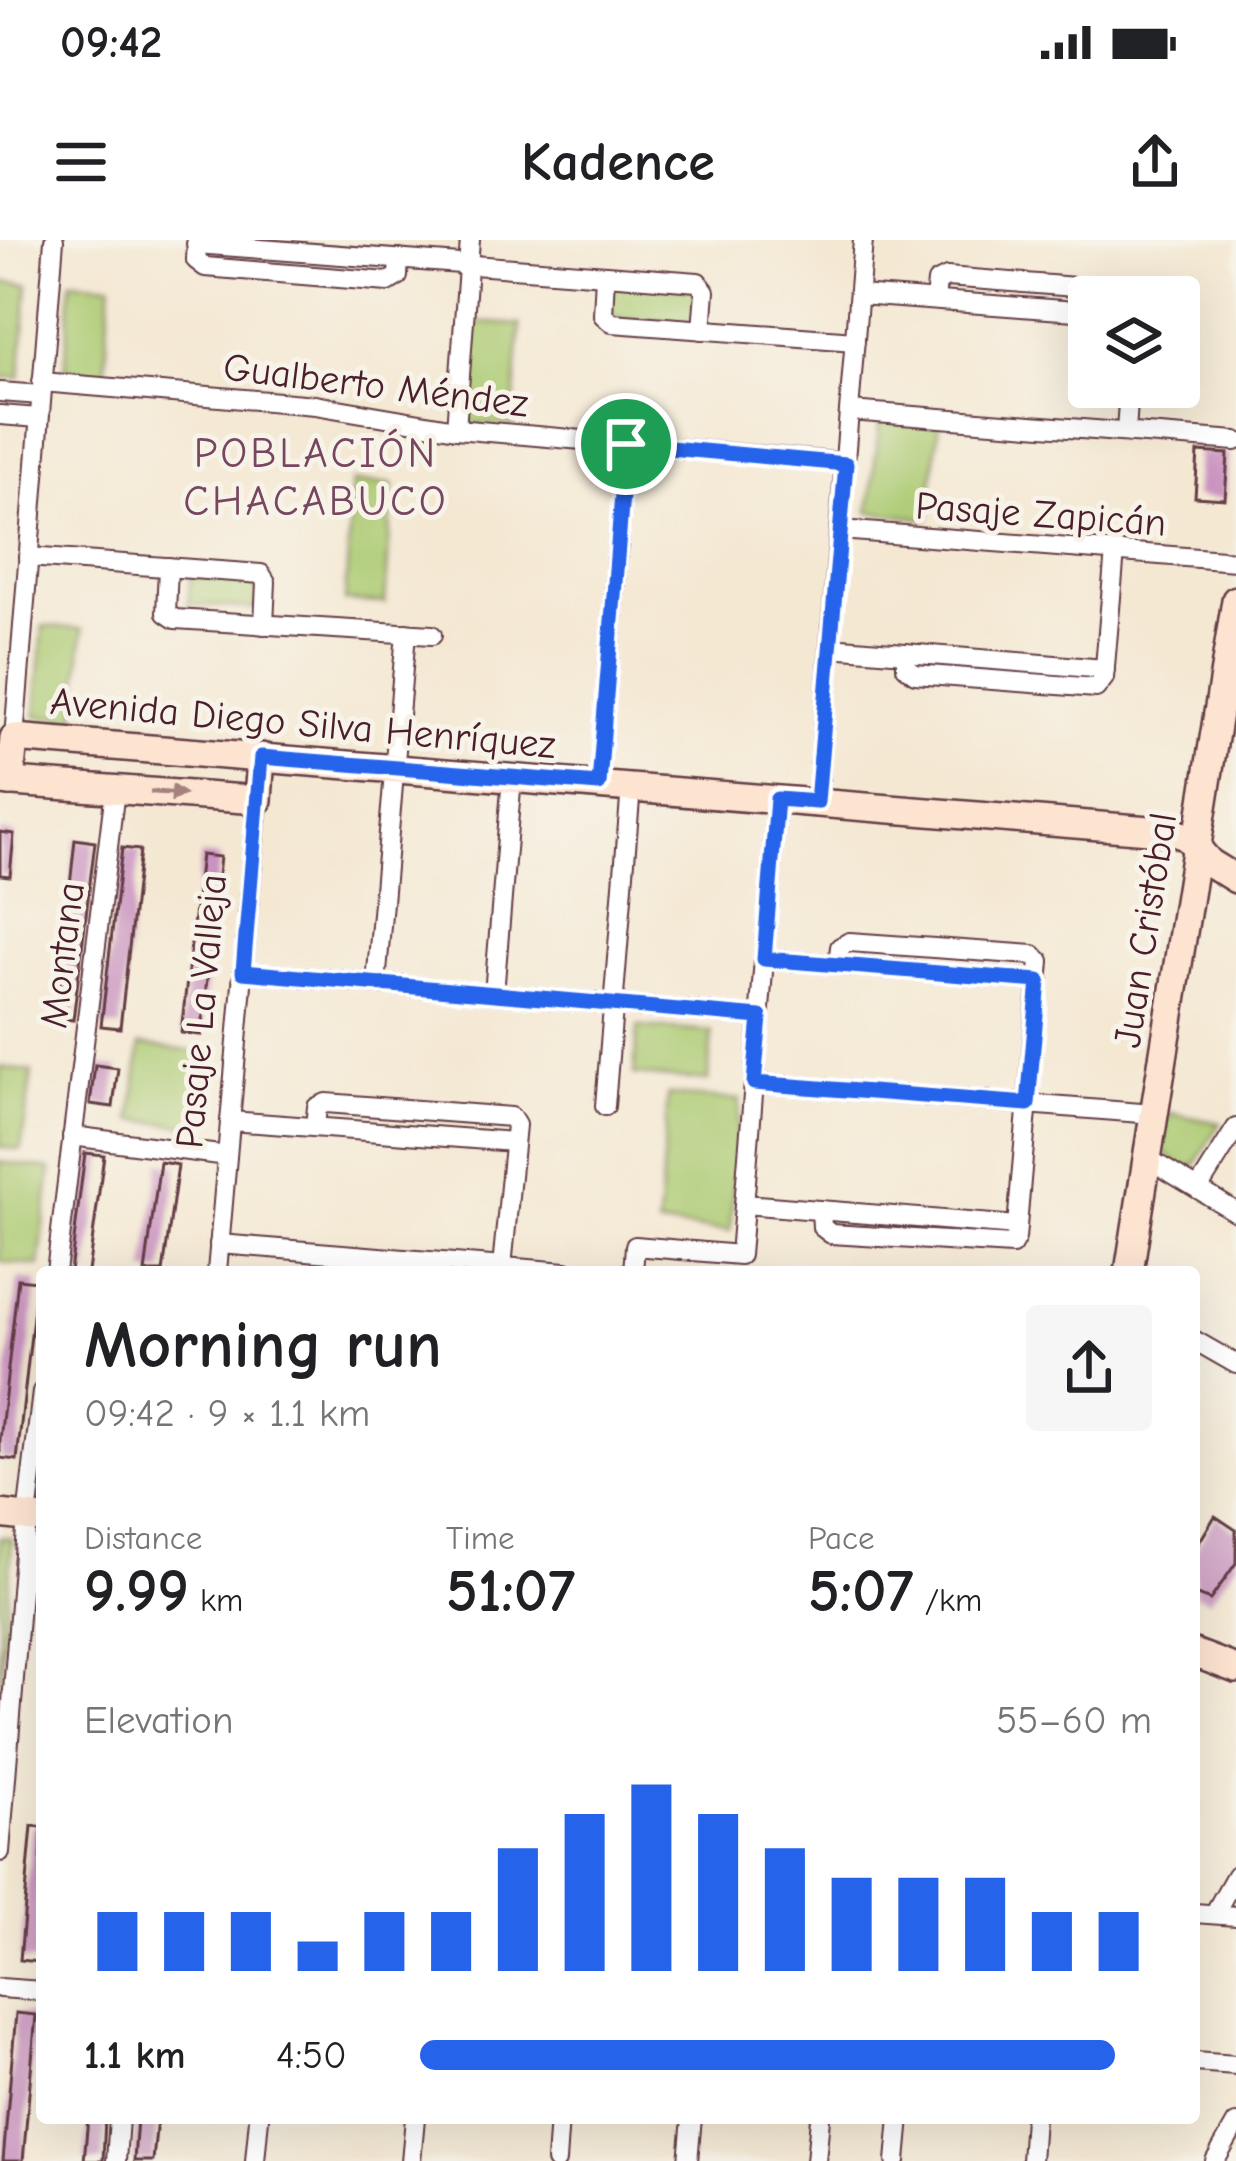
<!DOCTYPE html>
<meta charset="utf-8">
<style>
body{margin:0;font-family:"Comic Neue",sans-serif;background:#f6f6f6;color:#202124;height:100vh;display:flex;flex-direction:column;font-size:45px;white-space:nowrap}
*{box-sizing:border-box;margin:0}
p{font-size:39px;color:#757577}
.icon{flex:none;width:66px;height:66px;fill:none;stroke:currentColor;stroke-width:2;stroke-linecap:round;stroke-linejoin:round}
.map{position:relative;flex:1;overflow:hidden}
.drawer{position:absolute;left:36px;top:1026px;width:1164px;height:858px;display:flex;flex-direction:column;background:#fff;border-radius:12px;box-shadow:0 12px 48px #0002}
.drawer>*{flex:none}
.fabs{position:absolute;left:1068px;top:36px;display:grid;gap:24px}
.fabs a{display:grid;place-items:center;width:132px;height:132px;border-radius:12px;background:#fff;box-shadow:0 12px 48px #0002;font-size:60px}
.pin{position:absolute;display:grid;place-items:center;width:102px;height:102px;color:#fff;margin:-51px;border:6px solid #fff;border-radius:50%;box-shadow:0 3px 12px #0007}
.round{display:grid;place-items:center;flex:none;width:126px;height:126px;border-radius:12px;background:#f6f6f6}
.head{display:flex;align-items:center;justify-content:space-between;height:204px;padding:0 48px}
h1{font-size:66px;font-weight:700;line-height:90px}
.metrics{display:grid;grid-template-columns:repeat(3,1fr);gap:18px;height:204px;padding:12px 48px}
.metrics div{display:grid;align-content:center}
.metrics b{font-size:60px;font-weight:700}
.metrics small{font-size:33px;font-weight:400}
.metrics p{font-size:33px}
.chart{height:336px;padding:24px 48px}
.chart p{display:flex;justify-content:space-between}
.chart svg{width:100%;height:216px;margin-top:12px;stroke:#2563eb;stroke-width:6}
ul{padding:0 48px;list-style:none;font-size:39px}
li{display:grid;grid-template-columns:192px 144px 1fr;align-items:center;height:90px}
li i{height:30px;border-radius:15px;background:#2563eb}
.status{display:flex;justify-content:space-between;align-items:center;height:84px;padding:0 60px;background:#fff;direction:ltr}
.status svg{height:33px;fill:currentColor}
header{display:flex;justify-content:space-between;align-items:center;height:156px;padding:0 48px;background:#fff;font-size:54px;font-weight:700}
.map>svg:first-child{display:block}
</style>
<div class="status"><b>09:42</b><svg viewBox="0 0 49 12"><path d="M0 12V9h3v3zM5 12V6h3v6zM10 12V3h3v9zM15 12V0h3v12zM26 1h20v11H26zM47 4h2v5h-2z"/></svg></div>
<header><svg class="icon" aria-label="menu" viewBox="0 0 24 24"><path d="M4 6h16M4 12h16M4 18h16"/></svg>Kadence<svg class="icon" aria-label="share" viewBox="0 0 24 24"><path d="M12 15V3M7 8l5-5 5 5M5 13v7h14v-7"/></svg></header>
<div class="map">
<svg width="1236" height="1921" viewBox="0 0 1236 1921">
<rect width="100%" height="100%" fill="#f7f3e8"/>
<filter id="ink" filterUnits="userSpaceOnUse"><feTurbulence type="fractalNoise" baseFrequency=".00833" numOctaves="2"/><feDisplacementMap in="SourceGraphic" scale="24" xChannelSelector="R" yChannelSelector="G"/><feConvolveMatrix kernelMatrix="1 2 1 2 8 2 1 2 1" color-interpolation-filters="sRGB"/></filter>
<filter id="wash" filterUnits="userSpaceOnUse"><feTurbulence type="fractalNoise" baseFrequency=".004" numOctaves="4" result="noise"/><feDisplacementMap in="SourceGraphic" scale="48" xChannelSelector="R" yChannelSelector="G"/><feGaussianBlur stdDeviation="2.7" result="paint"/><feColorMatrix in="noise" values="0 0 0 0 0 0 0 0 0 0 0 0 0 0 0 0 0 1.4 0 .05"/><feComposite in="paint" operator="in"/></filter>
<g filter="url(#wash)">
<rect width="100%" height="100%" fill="#f4e8d3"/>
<g fill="#acca72" stroke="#7b744e" stroke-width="3">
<polygon points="71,41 111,44 105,134 65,131"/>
<polygon points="0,42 28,44 20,138 0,137"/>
<polygon points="618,42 696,48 695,82 615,78 610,72 611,47"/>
<polygon points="473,82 520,85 513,186 466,183"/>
<polygon points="880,179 939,185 928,279 869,272"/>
<polygon points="352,242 393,244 385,363 345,361"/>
<polygon points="191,336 259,342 256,369 188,364"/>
<polygon points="43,386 83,389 76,479 36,476"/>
<polygon points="638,787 712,792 708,841 634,835"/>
<polygon points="140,805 211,813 203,887 132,880"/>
<polygon points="0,827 32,832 21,910 0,907"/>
<polygon points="668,855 740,860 730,991 658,986"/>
<polygon points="1169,873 1220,883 1195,926 1182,927 1161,910"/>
<polygon points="0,922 51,929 39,1026 0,1022"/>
<polygon points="0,1297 12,1299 0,1457"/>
</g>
<g id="blocks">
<g fill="#c992c0">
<polygon points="1198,212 1228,214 1225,259 1195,257"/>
<polygon points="0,592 14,594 10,636 0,635"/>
<polygon points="75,599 95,602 73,780 56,778"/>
<polygon points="122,608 140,610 120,788 101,786"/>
<polygon points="201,615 220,617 201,795 181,793"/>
<polygon points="95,825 118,828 113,867 90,864"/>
<polygon points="85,913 104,915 88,1032 70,1032"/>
<polygon points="160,922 178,925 163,1032 145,1032"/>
<polygon points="18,1039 37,1041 17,1220 0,1218 0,1200"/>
<polygon points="1215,1276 1236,1290 1236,1323 1210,1360 1194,1354 1194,1311"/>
<polygon points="32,1586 42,1587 39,1722 20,1720"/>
<polygon points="16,1773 36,1775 23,1921 3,1921"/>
<polygon points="88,1878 105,1878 103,1921 84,1921"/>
<polygon points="137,1878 157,1878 153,1921 134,1921"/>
</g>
</g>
</g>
<g filter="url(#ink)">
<use href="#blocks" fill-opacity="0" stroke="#643d44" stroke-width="3"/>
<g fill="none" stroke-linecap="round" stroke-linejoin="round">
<g stroke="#643d44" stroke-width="22">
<g id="street">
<polyline points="197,0 196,20 205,27 388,42 398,36 399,19"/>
<polyline points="196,4 698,42 705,51 702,90"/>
<polyline points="605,35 603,75 612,83 855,101"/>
<polyline points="859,55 1089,72"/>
<polyline points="935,60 937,42 947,37 1127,51 1134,57"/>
<polyline points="42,142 315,165 456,189 846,223"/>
<polyline points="0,152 41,155"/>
<polyline points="850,171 1236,201"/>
<polyline points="0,175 39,178"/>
<polyline points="456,189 470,0"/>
<polyline points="1126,192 1129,147"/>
<polyline points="840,290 1236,321"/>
<polyline points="28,317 261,334 266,342 264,385"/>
<polyline points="168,327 166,373 175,379 432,395"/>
<polyline points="830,407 1105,429"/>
<polyline points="906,413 906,427 915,434 1096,448 1104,438 1115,311"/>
<polyline points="14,498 54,0"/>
<polyline points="599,544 626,204"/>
<polyline points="817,563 863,0"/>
<polyline points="764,719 1039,741"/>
<polyline points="243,732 759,777"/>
<polyline points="376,744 406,393"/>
<polyline points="494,754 512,537"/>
<polyline points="754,843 1154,874"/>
<polyline points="605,866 631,547"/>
<polyline points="230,881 514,902"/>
<polyline points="315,887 317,867 326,863 511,877 516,885 502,1027"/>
<polyline points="72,896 227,916"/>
<polyline points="1147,918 1236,972"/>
<polyline points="1198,949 1236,888"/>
<polyline points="744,964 1017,986"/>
<polyline points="821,970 822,987 831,994 1012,1005 1016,998 1040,721 1033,715 849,702 840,707 838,725"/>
<polyline points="219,1004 566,1032"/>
<polyline points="56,1032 115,550"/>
<polyline points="217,1032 258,560"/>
<polyline points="633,1032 635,1006 740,1015 777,559"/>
<polyline points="1194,1100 1236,1124"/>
<polyline points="0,1612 27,1277 42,1152"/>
<polyline points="1194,1673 1236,1676"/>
<polyline points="1214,1674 1236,1635"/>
<polyline points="0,1748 42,1751"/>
<polyline points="1194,1822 1236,1825"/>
<polyline points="116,1921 119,1878"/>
<polyline points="255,1921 259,1878"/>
<polyline points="411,1921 415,1878"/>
<polyline points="556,1921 559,1878"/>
<polyline points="688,1921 692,1878"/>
<polyline points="816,1921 820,1878"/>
<polyline points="896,1921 900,1878"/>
<polyline points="1031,1921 1034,1878"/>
<polyline points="1215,1921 1236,1884"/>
</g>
</g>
<g stroke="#643d44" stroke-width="32">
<g id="secondary">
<polyline points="0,541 258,560 261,517"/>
<polyline points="10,542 14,498 1174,592 1187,597 1210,623 1236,639"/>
<polyline points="1129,1032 1236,360"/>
<polyline points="0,1274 42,1279"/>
<polyline points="1194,1413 1236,1429"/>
</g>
</g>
<use href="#street" stroke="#fff" stroke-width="18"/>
<use href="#secondary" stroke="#fde4d1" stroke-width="27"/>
</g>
<defs><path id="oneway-solid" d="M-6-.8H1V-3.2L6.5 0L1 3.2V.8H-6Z" transform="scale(3)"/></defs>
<use fill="#a4827e" href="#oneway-solid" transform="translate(168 553) rotate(4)"/>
</g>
<g fill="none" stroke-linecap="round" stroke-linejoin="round" filter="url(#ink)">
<g stroke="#fff" stroke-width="24">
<polygon id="route" points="626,204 846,224 817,562 777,559 764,719 1039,741 1028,864 754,843 760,777 243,732 261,517 599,544"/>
</g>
<use href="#route" stroke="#2563eb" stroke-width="15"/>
</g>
<g text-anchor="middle" stroke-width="10" stroke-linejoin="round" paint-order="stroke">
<g font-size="39" fill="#4a1f2b" stroke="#f7f3e8">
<text transform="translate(376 144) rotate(7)" y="14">Gualberto Méndez</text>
<text transform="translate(1041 273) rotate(4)" y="14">Pasaje Zapicán</text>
<text transform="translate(303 482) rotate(5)" y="14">Avenida Diego Silva Henríquez</text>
<text transform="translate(1144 690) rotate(-81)" y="14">Juan Cristóbal</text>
<text transform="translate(61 715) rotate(-83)" y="14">Montana</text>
<text transform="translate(200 771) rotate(-85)" y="14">Pasaje La Valleja</text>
</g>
<g font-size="42" letter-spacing="3" fill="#76475f" stroke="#f7f3e8">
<text x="316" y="227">POBLACIÓN<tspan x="316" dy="48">CHACABUCO</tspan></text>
</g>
</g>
</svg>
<div class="fabs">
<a><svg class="icon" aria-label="layers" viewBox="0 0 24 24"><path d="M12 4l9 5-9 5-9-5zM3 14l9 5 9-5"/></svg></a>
</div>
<div class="pin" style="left:626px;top:204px;background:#1e9e55"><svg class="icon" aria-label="arrive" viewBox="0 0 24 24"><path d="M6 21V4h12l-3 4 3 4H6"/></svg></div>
<section class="drawer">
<div class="head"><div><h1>Morning run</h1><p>09:42 · 9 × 1.1 km</p></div><a class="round"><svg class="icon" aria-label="share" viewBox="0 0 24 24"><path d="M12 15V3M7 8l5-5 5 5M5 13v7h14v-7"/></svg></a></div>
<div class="metrics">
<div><p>Distance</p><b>9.99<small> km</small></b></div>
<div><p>Time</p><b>51:07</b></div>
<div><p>Pace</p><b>5:07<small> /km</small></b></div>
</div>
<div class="chart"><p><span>Elevation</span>55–60 m</p>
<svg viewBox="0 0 160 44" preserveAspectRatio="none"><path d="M5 44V32M15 44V32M25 44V32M35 44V38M45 44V32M55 44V32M65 44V19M75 44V12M85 44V6M95 44V12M105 44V19M115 44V25M125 44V25M135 44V25M145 44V32M155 44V32"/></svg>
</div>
<ul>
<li><b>1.1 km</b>4:50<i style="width:95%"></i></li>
</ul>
</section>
</div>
